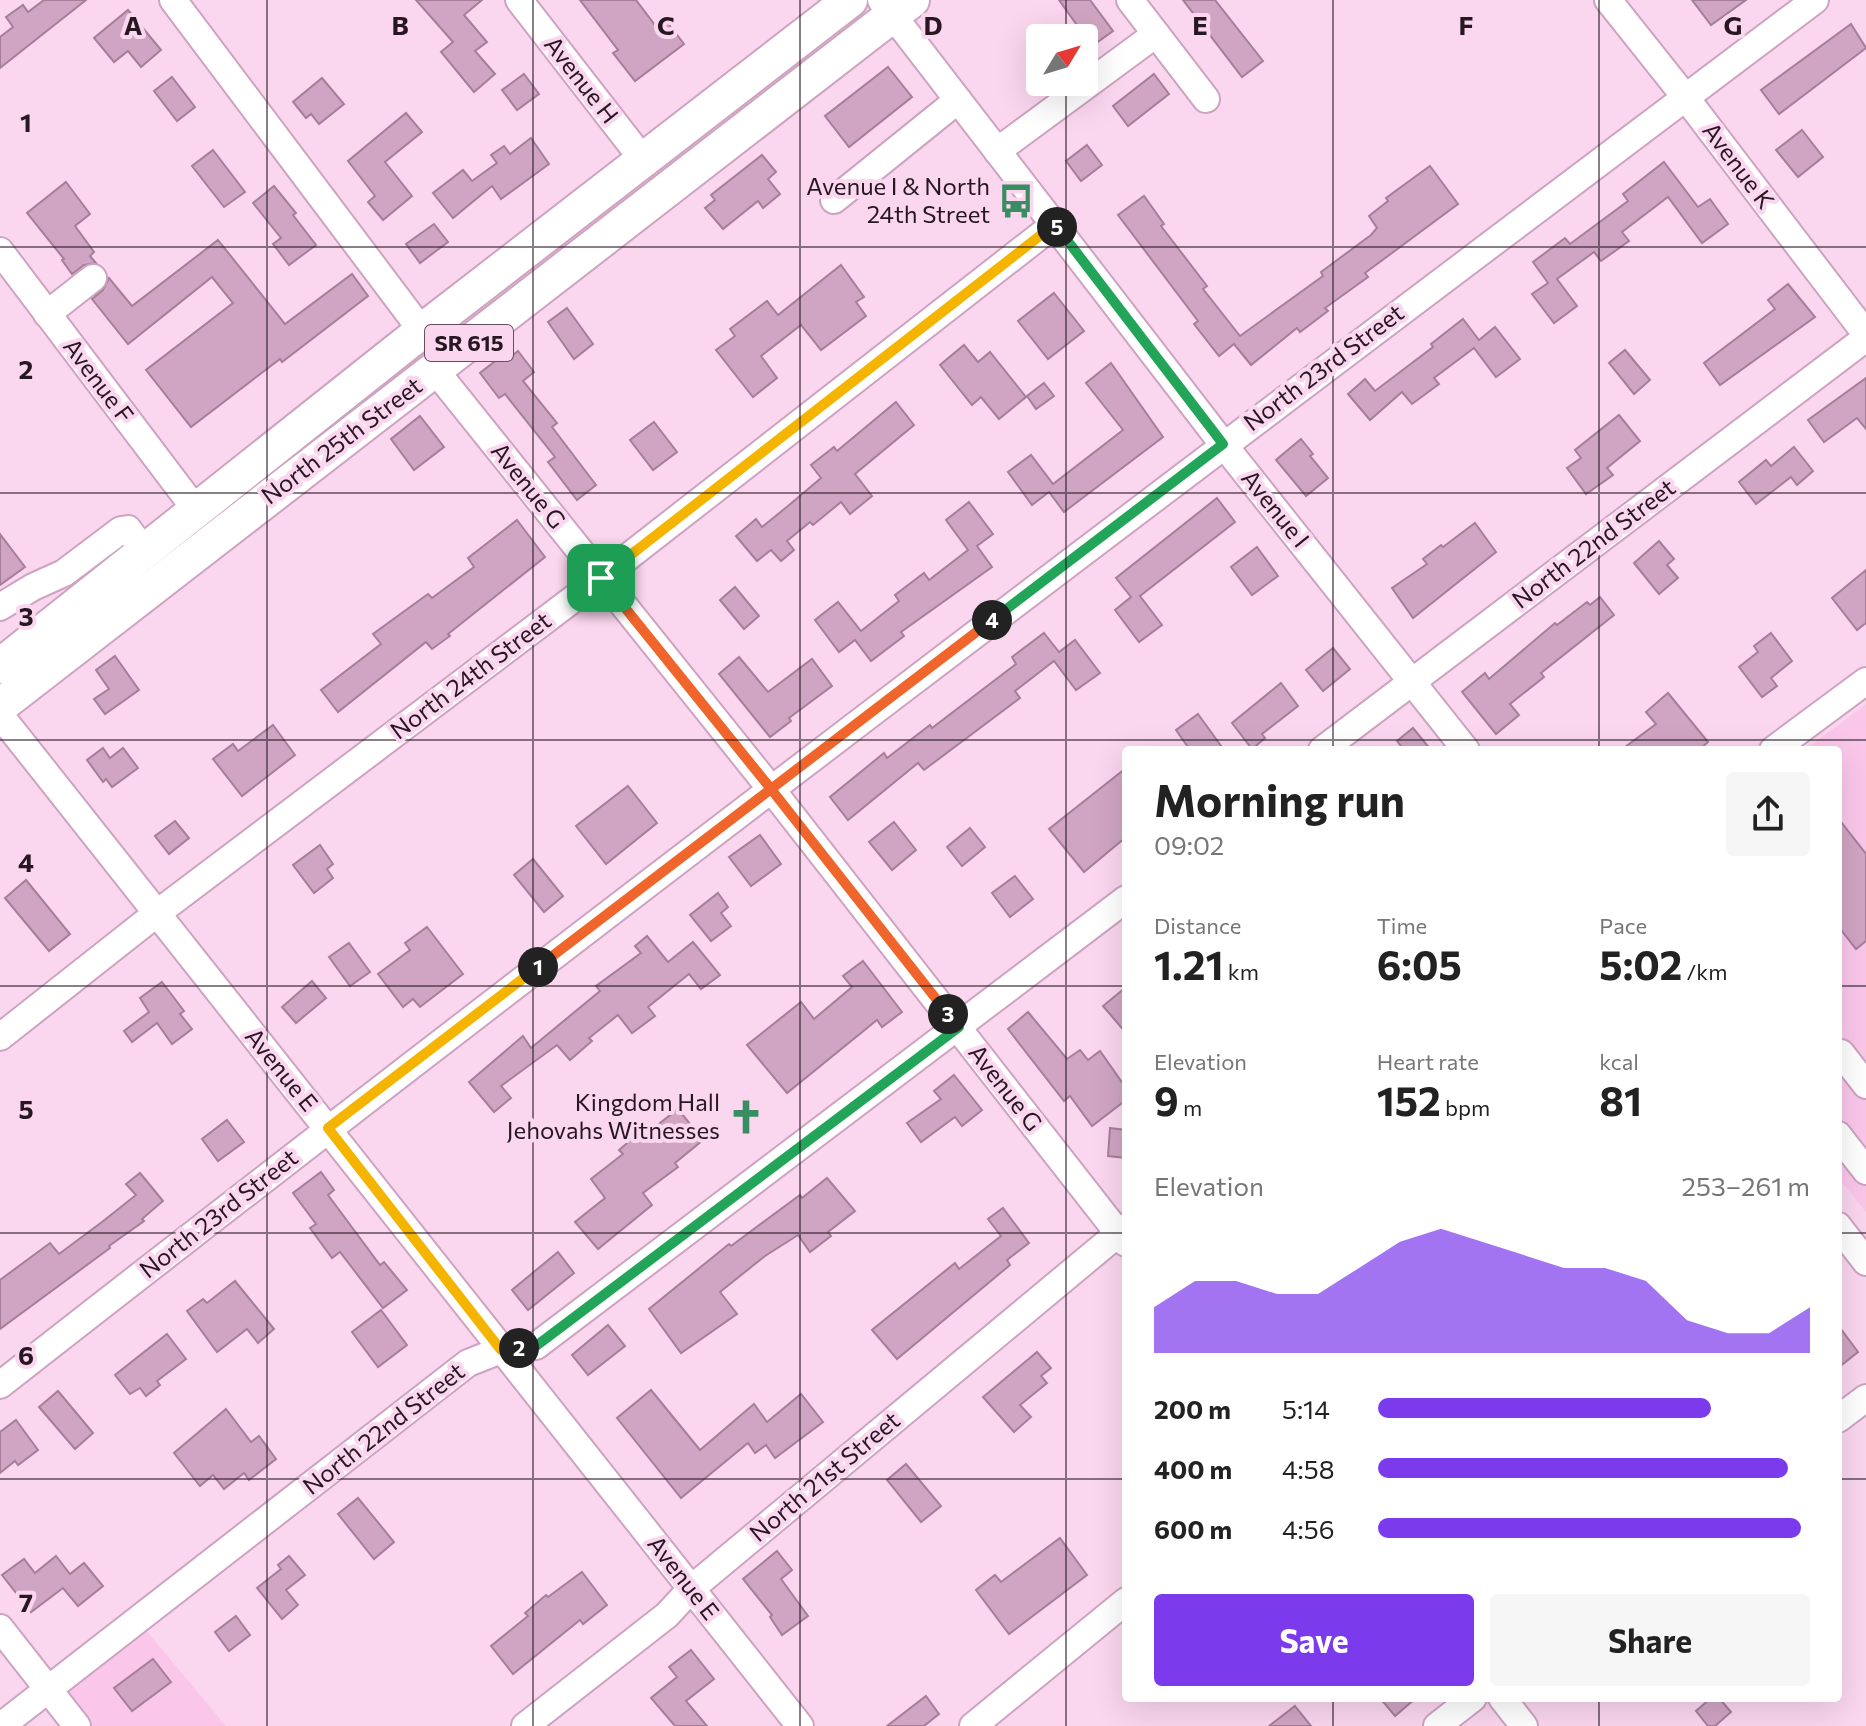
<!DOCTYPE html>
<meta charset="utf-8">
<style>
body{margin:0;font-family:Commissioner,sans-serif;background:#f6f6f6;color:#222;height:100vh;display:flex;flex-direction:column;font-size:30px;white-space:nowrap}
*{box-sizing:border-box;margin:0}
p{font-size:26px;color:#767676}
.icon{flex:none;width:44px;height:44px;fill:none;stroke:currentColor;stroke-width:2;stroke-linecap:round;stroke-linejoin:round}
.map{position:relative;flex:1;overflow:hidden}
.side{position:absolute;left:1122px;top:746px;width:720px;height:956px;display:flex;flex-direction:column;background:#fff;border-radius:8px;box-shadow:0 8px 32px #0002}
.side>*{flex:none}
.needle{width:52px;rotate:52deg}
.controls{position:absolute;left:1026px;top:24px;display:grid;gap:16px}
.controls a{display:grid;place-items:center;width:72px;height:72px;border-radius:8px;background:#fff;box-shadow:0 8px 32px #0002;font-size:40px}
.pin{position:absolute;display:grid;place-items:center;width:68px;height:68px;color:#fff;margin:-34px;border-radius:16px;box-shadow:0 4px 12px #0006}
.km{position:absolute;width:40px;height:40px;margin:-20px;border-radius:50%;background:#222;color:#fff;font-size:22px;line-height:40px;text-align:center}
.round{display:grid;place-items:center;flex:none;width:84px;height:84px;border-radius:8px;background:#f6f6f6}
.overview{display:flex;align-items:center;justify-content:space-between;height:136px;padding:0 32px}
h1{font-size:44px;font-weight:700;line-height:60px}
.metrics{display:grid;grid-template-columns:repeat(3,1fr);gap:12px;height:136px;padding:8px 32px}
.metrics div{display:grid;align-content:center}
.metrics b{font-size:40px;font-weight:700}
.metrics small{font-size:22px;font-weight:400}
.metrics p{font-size:22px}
.chart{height:224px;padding:16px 32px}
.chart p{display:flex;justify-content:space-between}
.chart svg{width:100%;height:144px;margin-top:8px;fill:#7c3aed;opacity:.7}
.cta{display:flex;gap:16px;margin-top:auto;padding:16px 32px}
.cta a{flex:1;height:92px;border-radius:8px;background:#7c3aed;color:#fff;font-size:32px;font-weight:700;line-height:92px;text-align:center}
.cta a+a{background:#f6f6f6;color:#222}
ul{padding:0 32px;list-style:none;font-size:26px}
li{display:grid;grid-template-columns:128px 96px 1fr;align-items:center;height:60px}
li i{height:20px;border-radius:10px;background:#7c3aed}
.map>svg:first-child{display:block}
</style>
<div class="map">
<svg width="1866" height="1726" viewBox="0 0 1866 1726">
<rect width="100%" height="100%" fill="#fad6ef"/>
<g fill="#fac7eb">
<polygon points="1866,704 1866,1212 1838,1177 1838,750 1805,750"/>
<polygon points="145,1629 226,1726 91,1726 63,1690"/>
</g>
<g fill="#d0a5c3" stroke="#a77e9a" stroke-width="2">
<polygon points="44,0 86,0 0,68 0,37 13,27 6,17 23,5 28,12"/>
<polygon points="416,0 482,0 464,15 487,42 475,51 495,74 474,92 441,52 453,42"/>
<polygon points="580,0 636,0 658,29 667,22 684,44 635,81 613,53 618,50"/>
<polygon points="1059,0 1090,0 1113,31 1092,46"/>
<polygon points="1183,0 1215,0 1263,61 1242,77"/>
<polygon points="1692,0 1746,0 1711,25"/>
<polygon points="128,10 161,50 141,67 128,51 114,62 94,38"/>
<polygon points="1851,24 1866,48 1779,114 1761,90"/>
<polygon points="888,67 912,97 849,147 825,116"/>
<polygon points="524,74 539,94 517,110 502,90"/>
<polygon points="1154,74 1169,94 1128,126 1113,106"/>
<polygon points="172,77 195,107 177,121 154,91"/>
<polygon points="322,78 344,104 319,124 311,114 306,118 293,102"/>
<polygon points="406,113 422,132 385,162 412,196 383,220 368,202 375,196 348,161"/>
<polygon points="1802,130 1823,157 1798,177 1776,150"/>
<polygon points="531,138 549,164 501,199 492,186 453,218 433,193 463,170 472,181 497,163 491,155 504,146 510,154"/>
<polygon points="1087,145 1102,165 1081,181 1066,161"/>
<polygon points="213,150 245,192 224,207 192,166"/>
<polygon points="762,155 776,172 768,179 780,194 763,208 758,201 723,229 705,208 715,200 711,195"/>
<polygon points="1664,162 1698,207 1710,199 1728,224 1702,243 1668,197 1622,232 1629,241 1601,261 1594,252 1557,279 1577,306 1554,323 1532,294 1548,283 1533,262 1565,238 1570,244 1628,201 1623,194"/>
<polygon points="1430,166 1458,204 1365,273 1368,277 1325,308 1328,311 1300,332 1297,328 1251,365 1234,344 1219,356 1194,324 1198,321 1118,215 1144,196 1164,224 1161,226 1207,286 1203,289 1240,336 1323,276 1321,272 1371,235 1377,228 1369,216 1388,201 1386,198"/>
<polygon points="66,182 90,214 75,226 94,252 90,256 96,263 84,265 72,274 62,260 64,259 27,213"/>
<polygon points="274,186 296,213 293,215 316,245 289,265 273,244 281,238 253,203"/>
<polygon points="434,224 448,242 420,263 406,244"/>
<polygon points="218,240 285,324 352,274 368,296 282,362 280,359 191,427 146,370 233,303 212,277 128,344 92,299 103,290 109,278 132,306"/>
<polygon points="841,265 864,297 856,302 866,316 821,350 801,325 761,356 777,378 753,397 716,350 735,336 730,329 767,301 778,315"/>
<polygon points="1788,284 1815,317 1720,385 1704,363 1775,309 1768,300"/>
<polygon points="1054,293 1084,331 1048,359 1018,321"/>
<polygon points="567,308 593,344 574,359 548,322"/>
<polygon points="1463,319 1479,340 1495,327 1520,359 1496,377 1474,348 1434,378 1439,384 1412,404 1402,392 1370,420 1348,394 1365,379 1375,391 1433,347 1431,344"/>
<polygon points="964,345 978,362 990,352 1026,397 999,419 981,397 972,405 940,365"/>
<polygon points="1625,350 1650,380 1634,394 1609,363"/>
<polygon points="518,351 534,372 523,381 557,423 552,427 596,485 577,500 548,462 555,457 505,394 499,398 480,373 503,355 507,360"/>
<polygon points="1111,363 1163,437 1064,512 1049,492 1032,505 1008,472 1031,455 1053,484 1123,430 1086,383"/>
<polygon points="1866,378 1866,429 1857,418 1824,442 1808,420"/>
<polygon points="1044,383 1054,396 1036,409 1027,396"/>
<polygon points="896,402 914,425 855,474 872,496 850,514 841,502 813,525 810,522 787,541 794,550 781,561 771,550 757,561 736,536 756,519 762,527 788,506 821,478 811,465 834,447 837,451"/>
<polygon points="1619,415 1640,441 1607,468 1613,475 1586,494 1567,468 1581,458 1575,450"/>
<polygon points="420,416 444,447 414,470 391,439"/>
<polygon points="654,422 677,452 653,470 630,440"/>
<polygon points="1301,439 1313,454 1310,456 1328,478 1306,496 1276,460"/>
<polygon points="1794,447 1813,471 1797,485 1791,477 1756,504 1739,482 1766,460 1771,466"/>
<polygon points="1217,498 1235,522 1140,596 1162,625 1139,642 1115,610 1131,597 1116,578"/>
<polygon points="969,502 993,534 977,546 992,567 901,632 904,636 871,661 855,640 839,652 815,620 838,602 861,631 899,601 895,595 924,573 929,580 968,550 946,520"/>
<polygon points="517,520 545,557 448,634 450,636 432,649 426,642 338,712 321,690 381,644 373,634 428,594 432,598 474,567 468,558"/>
<polygon points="1475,523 1496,552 1413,618 1392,588 1427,564 1423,559 1441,545 1443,547"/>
<polygon points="0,534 25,567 0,585"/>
<polygon points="1659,541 1674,559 1667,565 1678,578 1659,594 1634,563"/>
<polygon points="1257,547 1278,576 1252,595 1231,567"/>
<polygon points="1866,570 1866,623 1857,630 1832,598"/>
<polygon points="735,587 759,616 744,629 720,600"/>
<polygon points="1600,597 1614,615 1541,673 1544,677 1510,704 1519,715 1496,734 1462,692 1485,673 1489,679 1555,623 1557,625 1587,602 1590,605"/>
<polygon points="1044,633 1059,652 1075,640 1100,673 1076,690 1054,661 1015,691 1020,698 924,770 918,763 848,820 830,797 884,753 887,758 930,725 932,728 1016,664 1012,657"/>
<polygon points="1771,633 1792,661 1771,678 1777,686 1762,697 1739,667 1758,652 1754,646"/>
<polygon points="1333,648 1350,669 1323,691 1306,670"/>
<polygon points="115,656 139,690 105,714 94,699 109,689 96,670"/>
<polygon points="739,657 768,692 812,659 832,686 789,718 791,721 770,737 719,674"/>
<polygon points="1281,683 1298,706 1262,734 1265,738 1252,749 1232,723"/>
<polygon points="1668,693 1708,742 1699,750 1621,750 1656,724 1646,712"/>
<polygon points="1198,714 1224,750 1190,750 1176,730"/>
<polygon points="273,725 295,755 242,796 213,759 233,744 238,751"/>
<polygon points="1413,728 1431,750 1404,750 1397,741"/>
<polygon points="103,748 110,758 123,748 138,768 112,787 106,779 103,782 87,760"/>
<polygon points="1126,768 1126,837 1084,872 1049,829"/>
<polygon points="628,786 657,823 606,864 576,826"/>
<polygon points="1838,818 1866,854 1866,941 1856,949 1838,926"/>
<polygon points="175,821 189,838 169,854 155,836"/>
<polygon points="894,822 916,850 892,870 869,842"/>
<polygon points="970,828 985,847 962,866 947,847"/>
<polygon points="760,835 781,864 751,886 729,857"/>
<polygon points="320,845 333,864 327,869 333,878 314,893 293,865"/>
<polygon points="533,859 563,896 544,912 514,875"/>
<polygon points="1015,876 1033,899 1010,917 992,893"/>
<polygon points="26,880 70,934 49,951 5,898"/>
<polygon points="718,893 728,907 721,913 731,926 711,941 690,915"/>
<polygon points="427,927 463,974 420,1007 413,999 403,1007 378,974 410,950 405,943"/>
<polygon points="647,936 668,962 693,942 720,975 701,989 689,974 648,1007 655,1016 632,1033 618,1015 589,1038 592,1041 570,1060 557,1045 501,1086 511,1098 494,1112 469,1082 523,1036 531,1048 600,991 596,986 641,953 635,946"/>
<polygon points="349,943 370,972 350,986 329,957"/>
<polygon points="863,961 902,1012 882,1027 877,1020 787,1093 747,1045 801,1002 814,1019 852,987 843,976"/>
<polygon points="312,981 326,998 296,1023 282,1007"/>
<polygon points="162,982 184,1011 180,1014 192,1029 172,1044 157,1023 132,1042 124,1031 149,1012 140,998"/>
<polygon points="1126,987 1126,1033 1103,1006"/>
<polygon points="1028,1012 1067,1059 1080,1050 1088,1060 1100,1051 1126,1088 1126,1100 1092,1126 1070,1096 1064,1101 1008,1029"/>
<polygon points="954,1075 982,1110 962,1126 955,1117 921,1142 907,1123 941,1099 934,1091"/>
<polygon points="678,1109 703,1140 675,1163 678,1167 643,1193 652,1205 598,1249 575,1222 605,1198 591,1179 623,1154 619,1150 639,1133 642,1137"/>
<polygon points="227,1120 244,1142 218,1161 202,1139"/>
<polygon points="1110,1128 1126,1130 1126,1158 1108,1156"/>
<polygon points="321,1172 334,1190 328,1195 380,1265 384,1262 407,1290 383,1308 340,1252 332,1258 310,1228 316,1224 293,1193"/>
<polygon points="140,1173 163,1201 142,1219 144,1221 109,1246 110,1248 0,1329 0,1280 50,1243 59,1254 102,1222 136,1195 126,1184"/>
<polygon points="827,1178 855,1211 828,1232 831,1236 810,1252 798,1235 765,1256 720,1292 737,1314 681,1353 649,1309 729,1244 731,1246 800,1195 802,1198"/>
<polygon points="1003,1208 1029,1243 1007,1260 1010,1265 897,1359 872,1330 955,1263 959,1269 1001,1236 988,1219"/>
<polygon points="558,1252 574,1273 528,1310 512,1290"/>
<polygon points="235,1281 274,1329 258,1343 247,1329 217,1352 187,1311 203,1299 207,1303"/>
<polygon points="381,1310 407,1345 378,1367 352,1332"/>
<polygon points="608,1325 625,1346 588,1375 572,1355"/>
<polygon points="1838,1325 1858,1352 1838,1368"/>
<polygon points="167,1334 186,1359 157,1381 160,1385 146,1396 140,1388 130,1394 115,1375"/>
<polygon points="1037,1352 1051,1368 1041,1376 1047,1383 1020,1405 1031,1417 1014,1432 983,1397"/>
<polygon points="651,1390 700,1450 754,1404 767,1422 801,1394 823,1422 775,1458 766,1445 755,1453 748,1443 681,1498 617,1418"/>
<polygon points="58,1391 93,1433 75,1449 39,1407"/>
<polygon points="226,1409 251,1442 259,1436 276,1459 249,1480 244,1473 224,1489 213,1475 200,1486 174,1453"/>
<polygon points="16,1420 38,1450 18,1465 15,1461 0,1473 0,1432"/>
<polygon points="906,1464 941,1506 921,1522 887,1480"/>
<polygon points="358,1498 394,1542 374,1559 338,1514"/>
<polygon points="1060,1538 1087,1575 1009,1634 976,1590 995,1575 1001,1582"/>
<polygon points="777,1551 792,1570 781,1579 808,1616 782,1635 770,1617 772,1615 743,1579"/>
<polygon points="56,1556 70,1574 84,1563 103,1586 78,1606 63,1588 31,1612 2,1575 24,1559 35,1573"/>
<polygon points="289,1556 305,1575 286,1590 298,1605 282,1619 257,1588 281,1569 278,1565"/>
<polygon points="582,1572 607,1605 583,1624 580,1620 513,1674 491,1646 528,1616 525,1613 546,1595 548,1597"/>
<polygon points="236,1616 250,1635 229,1651 215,1632"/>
<polygon points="691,1650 714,1679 686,1701 707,1726 675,1726 651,1698 677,1677 669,1667"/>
<polygon points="153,1659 171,1682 132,1711 114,1688"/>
<polygon points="926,1696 939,1714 924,1726 887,1726"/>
<polygon points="1380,1698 1416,1698 1395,1716"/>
<polygon points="1711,1698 1719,1698 1731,1712 1715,1726 1708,1726 1696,1711"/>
<polygon points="1295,1706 1311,1726 1269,1726"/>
</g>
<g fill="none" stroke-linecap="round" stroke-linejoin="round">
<g stroke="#cea3c1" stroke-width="30">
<g id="minor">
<polyline points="173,0 422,331"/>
<polyline points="519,0 644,161"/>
<polyline points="881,0 1223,444 1466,750"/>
<polyline points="1130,0 1206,99"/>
<polyline points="1608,0 1686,98 1866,334"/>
<polyline points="997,151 1156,34"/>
<polyline points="834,200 958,100"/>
<polyline points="0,251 196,510"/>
<polyline points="47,314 93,278"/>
<polyline points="435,370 771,789 1126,1243"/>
<polyline points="0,607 33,587 64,573 121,530 128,529 144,551"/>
<polyline points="0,715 800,1726"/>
<polyline points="1322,750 1866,338"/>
<polyline points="1773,750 1866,681"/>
<polyline points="0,1037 156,914 601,578 1055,224"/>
<polyline points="1838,1056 1841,1053 1866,1085"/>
<polyline points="1838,1135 1866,1171"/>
<polyline points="1838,1226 1866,1262"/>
<path d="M 0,1385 C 599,916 1207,458 1815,0"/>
<polyline points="1838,1419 1866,1398"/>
<polyline points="0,1628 77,1726"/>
<polyline points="1502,1698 1524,1726"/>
<polyline points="1,1726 468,1363 501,1350 536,1346 1126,899"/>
<polyline points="525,1726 667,1615 692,1588 1126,1227"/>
<polyline points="973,1726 1126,1601"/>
<polyline points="1437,1726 1473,1698"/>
</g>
</g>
<g stroke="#cea3c1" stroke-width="38">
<g id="major">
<polyline points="0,666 422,331 850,0"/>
<polyline points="0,706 912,0"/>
</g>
</g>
<use href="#minor" stroke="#fff" stroke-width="26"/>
<use href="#major" stroke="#fff" stroke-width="34"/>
</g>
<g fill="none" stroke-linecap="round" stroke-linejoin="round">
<g stroke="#fff" stroke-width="16">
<polyline id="split-1" points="538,967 771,789 601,578"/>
</g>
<g stroke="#fff" stroke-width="16">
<polyline id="split-2" points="519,1348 501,1350 328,1128 538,967"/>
</g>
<g stroke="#fff" stroke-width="16">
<polyline id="split-3" points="519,1348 536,1346 959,1027 948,1014"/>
</g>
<g stroke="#fff" stroke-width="16">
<polyline id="split-4" points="948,1014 771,789 992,620"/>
</g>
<g stroke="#fff" stroke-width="16">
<polyline id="split-5" points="992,620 1223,444 1057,227"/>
</g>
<g stroke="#fff" stroke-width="16">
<polyline id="split-6" points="601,578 1055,224 1057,227"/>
</g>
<use href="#split-1" stroke="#f0652b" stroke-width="10"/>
<use href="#split-2" stroke="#f5b400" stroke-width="10"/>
<use href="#split-3" stroke="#22a559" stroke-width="10"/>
<use href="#split-4" stroke="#f0652b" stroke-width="10"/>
<use href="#split-5" stroke="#22a559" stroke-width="10"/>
<use href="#split-6" stroke="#f5b400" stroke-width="10"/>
</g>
<path fill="none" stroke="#261722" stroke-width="2" stroke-opacity="0.55" d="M 267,0 L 267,1726M 533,0 L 533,1726M 800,0 L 800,1726M 1066,0 L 1066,38M 1333,0 L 1333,750M 1599,0 L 1599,750M 1066,82 L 1066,1726M 0,247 L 1866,247M 0,493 L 1866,493M 0,740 L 1866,740M 0,986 L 1126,986M 1838,986 L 1866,986M 0,1233 L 1126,1233M 1838,1233 L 1866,1233M 0,1479 L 1126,1479M 1838,1479 L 1866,1479M 1333,1698 L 1333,1726M 1599,1698 L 1599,1726"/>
<defs>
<g id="bus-bare" transform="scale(2.76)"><path d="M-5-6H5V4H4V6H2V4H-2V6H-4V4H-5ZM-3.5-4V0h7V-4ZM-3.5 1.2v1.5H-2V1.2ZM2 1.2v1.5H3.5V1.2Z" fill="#388e62" stroke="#fad6ef" stroke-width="2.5" paint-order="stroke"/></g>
<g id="church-bare" transform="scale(2.76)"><path d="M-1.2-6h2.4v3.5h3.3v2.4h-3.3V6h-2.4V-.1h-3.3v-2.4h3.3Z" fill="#388e62" stroke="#fad6ef" stroke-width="2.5" paint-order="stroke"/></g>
</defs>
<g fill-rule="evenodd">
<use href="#bus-bare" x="1016" y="201"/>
<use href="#church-bare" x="746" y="1117"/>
</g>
<g text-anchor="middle" stroke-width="8" stroke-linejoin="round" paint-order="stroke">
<rect fill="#fad6ef" stroke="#665060" stroke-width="2" x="425" y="325" width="88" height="36" rx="6"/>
<g font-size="22" font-weight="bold" fill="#261722">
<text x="469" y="351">SR 615</text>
</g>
<g font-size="24" fill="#261722" stroke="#fad6ef">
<text transform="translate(581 80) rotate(52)" y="8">Avenue H</text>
<text transform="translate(1738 166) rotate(53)" y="8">Avenue K</text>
<text transform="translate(1324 368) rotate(-37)" y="8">North 23rd Street</text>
<text transform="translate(98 381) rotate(53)" y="8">Avenue F</text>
<text transform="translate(342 441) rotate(-37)" y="8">North 25th Street</text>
<text transform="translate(528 486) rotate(51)" y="8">Avenue G</text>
<text transform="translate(1275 509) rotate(51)" y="8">Avenue I</text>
<text transform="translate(1594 544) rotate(-37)" y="8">North 22nd Street</text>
<text transform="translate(471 676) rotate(-37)" y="8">North 24th Street</text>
<text transform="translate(281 1070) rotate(51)" y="8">Avenue E</text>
<text transform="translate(1005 1088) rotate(52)" y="8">Avenue G</text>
<text transform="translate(219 1214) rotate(-38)" y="8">North 23rd Street</text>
<text transform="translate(384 1429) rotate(-38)" y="8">North 22nd Street</text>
<text transform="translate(825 1477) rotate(-40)" y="8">North 21st Street</text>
<text transform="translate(683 1578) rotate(52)" y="8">Avenue E</text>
</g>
<g font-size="24" fill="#261722" stroke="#fad6ef" text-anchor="end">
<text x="990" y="195">Avenue I &amp; North<tspan x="990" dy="28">24th Street</tspan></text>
<text x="720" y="1111">Kingdom Hall<tspan x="720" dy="28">Jehovahs Witnesses</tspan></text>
</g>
</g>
<g font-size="26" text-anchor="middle" font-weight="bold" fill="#261722" stroke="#fad6ef" stroke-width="8" stroke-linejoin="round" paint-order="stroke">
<text x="133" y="35">A</text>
<text x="400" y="35">B</text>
<text x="666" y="35">C</text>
<text x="933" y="35">D</text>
<text x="1200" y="35">E</text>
<text x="1466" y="35">F</text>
<text x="1733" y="35">G</text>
<text x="26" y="132">1</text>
<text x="26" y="379">2</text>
<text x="26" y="626">3</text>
<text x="26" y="872">4</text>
<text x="26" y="1119">5</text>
<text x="26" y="1365">6</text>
<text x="26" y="1612">7</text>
</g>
</svg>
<div class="controls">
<a><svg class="needle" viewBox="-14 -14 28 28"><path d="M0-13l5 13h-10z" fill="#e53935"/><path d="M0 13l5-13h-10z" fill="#767676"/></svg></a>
</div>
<div class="pin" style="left:601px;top:578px;background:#1e9e55"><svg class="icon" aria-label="arrive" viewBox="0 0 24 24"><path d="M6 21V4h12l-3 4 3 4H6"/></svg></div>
<b class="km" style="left:538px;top:967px">1</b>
<b class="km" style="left:519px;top:1348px">2</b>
<b class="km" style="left:948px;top:1014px">3</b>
<b class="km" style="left:992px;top:620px">4</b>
<b class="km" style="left:1057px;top:227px">5</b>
<section class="side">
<div class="overview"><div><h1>Morning run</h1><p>09:02</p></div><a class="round"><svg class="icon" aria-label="share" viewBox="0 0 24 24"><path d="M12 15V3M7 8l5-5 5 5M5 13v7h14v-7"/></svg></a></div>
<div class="metrics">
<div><p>Distance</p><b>1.21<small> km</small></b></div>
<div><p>Time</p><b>6:05</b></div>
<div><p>Pace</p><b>5:02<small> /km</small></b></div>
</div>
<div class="metrics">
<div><p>Elevation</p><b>9<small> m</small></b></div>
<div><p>Heart rate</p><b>152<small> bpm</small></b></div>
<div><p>kcal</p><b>81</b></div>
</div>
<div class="chart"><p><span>Elevation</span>253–261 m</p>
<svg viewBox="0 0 160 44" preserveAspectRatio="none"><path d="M0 44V30L10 22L20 22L30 26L40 26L50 18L60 10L70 6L80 10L90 14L100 18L110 18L120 22L130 34L140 38L150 38L160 30V44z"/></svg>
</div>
<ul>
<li><b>200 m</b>5:14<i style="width:77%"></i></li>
<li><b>400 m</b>4:58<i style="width:95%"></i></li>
<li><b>600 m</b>4:56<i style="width:98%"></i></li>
</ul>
<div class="cta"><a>Save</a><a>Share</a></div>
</section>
</div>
